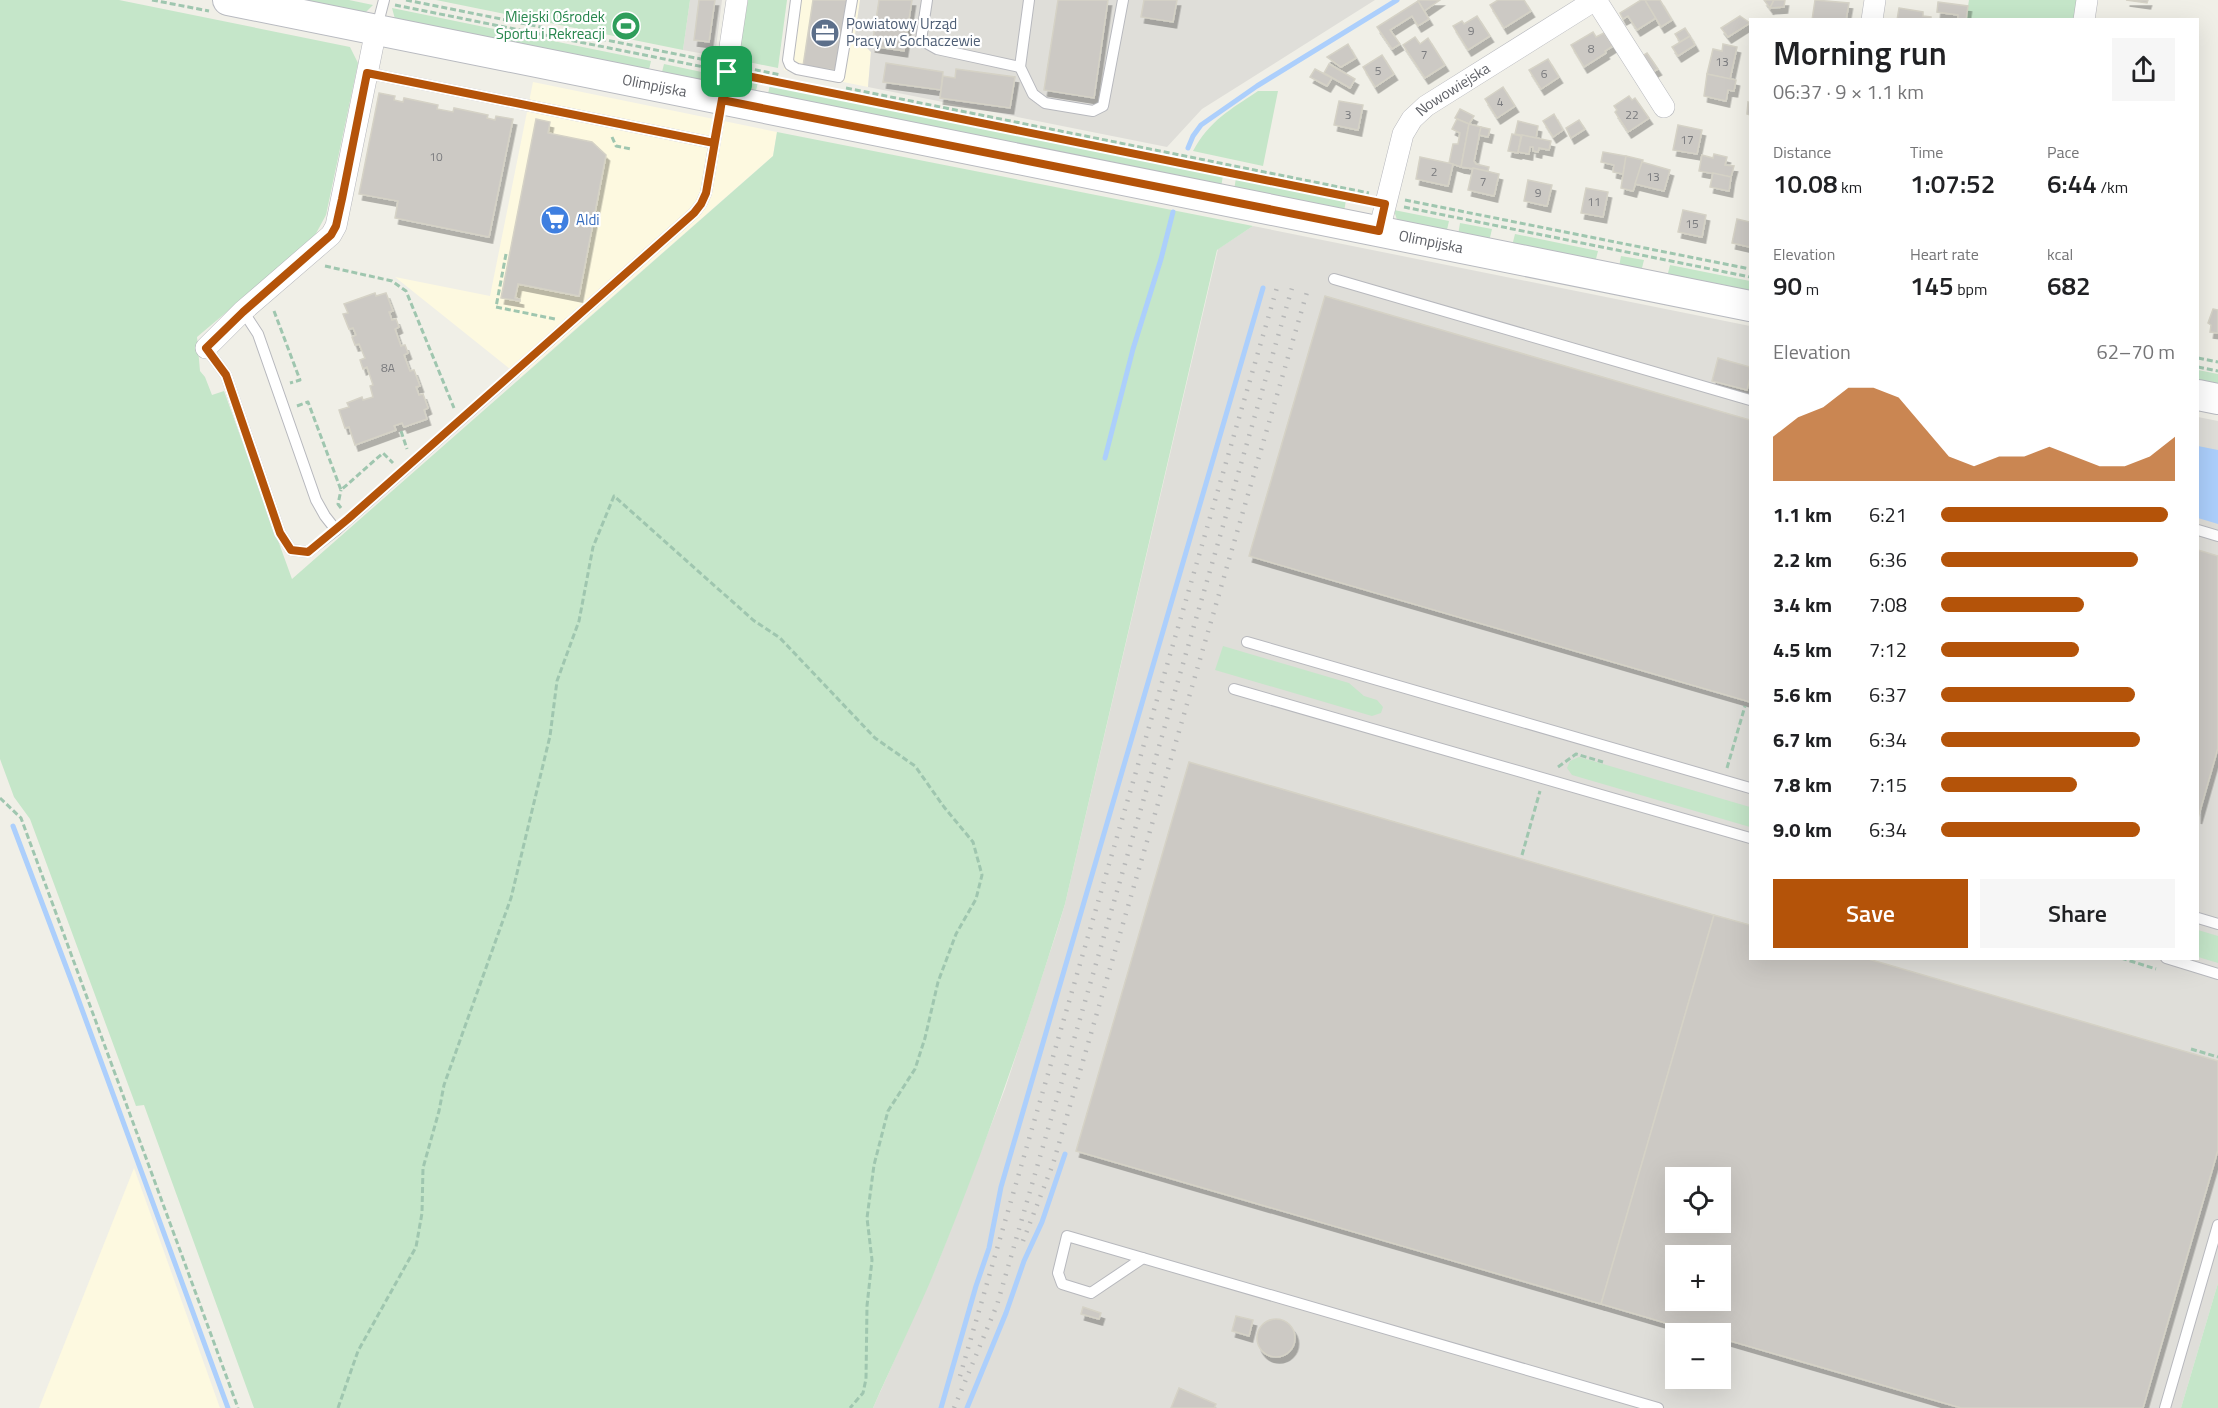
<!DOCTYPE html>
<meta charset="utf-8">
<style>
body{margin:0;font-family:"Titillium Web",sans-serif;background:#f6f6f6;color:#202124;height:100vh;display:flex;flex-direction:column;font-size:22px;white-space:nowrap}
*{box-sizing:border-box;margin:0}
p{font-size:20px;color:#757577}
.icon{flex:none;width:33px;height:33px;fill:none;stroke:currentColor;stroke-width:2;stroke-linecap:round;stroke-linejoin:round}
.map{position:relative;flex:1;overflow:hidden}
.details{position:absolute;left:1749px;top:18px;width:450px;height:942px;display:flex;flex-direction:column;background:#fff;border-radius:0px;box-shadow:0 6px 24px #0002}
.details>*{flex:none}
.controls{position:absolute;left:1665px;top:1167px;display:grid;gap:12px}
.controls a{display:grid;place-items:center;width:66px;height:66px;border-radius:0px;background:#fff;box-shadow:0 6px 24px #0002;font-size:30px}
.pin{position:absolute;display:grid;place-items:center;width:51px;height:51px;color:#fff;margin:-26px;border-radius:12px;box-shadow:0 3px 9px #0006}
.round{display:grid;place-items:center;flex:none;width:63px;height:63px;border-radius:0px;background:#f6f6f6}
.overview{display:flex;align-items:center;justify-content:space-between;height:102px;padding:0 24px}
h1{font-size:33px;font-weight:600;line-height:45px}
.figures{display:grid;grid-template-columns:repeat(3,1fr);gap:9px;height:102px;padding:6px 24px}
.figures div{display:grid;align-content:center}
.figures b{font-size:26px;font-weight:600}
.figures small{font-size:16px;font-weight:400}
.figures p{font-size:16px}
.chart{height:168px;padding:12px 24px}
.chart p{display:flex;justify-content:space-between}
.chart svg{width:100%;height:108px;margin-top:6px;fill:#b45309;opacity:.7}
.button{display:flex;gap:12px;margin-top:auto;padding:12px 24px}
.button a{flex:1;height:69px;border-radius:0px;background:#b45309;color:#fff;font-size:24px;font-weight:600;line-height:69px;text-align:center}
.button a+a{background:#f6f6f6;color:#202124}
ul{padding:0 24px;list-style:none;font-size:20px}
li{display:grid;grid-template-columns:96px 72px 1fr;align-items:center;height:45px}
li i{height:15px;border-radius:8px;background:#b45309}
.map>svg:first-child{display:block}
</style>
<div class="map">
<svg width="2218" height="1408" viewBox="0 0 2218 1408">
<defs>
<filter id="shadow"><feDropShadow dx="3.5" dy="6" stdDeviation="0" flood-color="#0004"/></filter>
</defs>
<rect width="100%" height="100%" fill="#f0efe7"/>
<g fill="#fdf9e0">
<polygon points="794,0 860,0 855,35 871,52 868,87 784,70"/>
<polygon points="533,82 777,132 773,156 520,377 395,277 490,296"/>
<polygon points="134,1168 220,1408 39,1408"/>
</g>
<g fill="#dfded9" fill-rule="evenodd">
<polygon points="690,0 722,0 715,56 683,50"/>
<polygon points="860,0 1375,0 1202,109 1167,147 868,87 871,52 855,36"/>
<path d="M 1253,226 L 1750,326 L 1750,958 L 2198,958 L 2198,417 L 2218,421 L 2218,1283 L 2181,1408 L 873,1408 L 937,1265 L 1005,1089 L 1056,934 L 1065,904 L 1218,249 ZM 1676,1178 L 1720,1178 L 1720,1222 L 1676,1222 ZM 1676,1256 L 1720,1256 L 1720,1300 L 1676,1300 ZM 1676,1334 L 1720,1334 L 1720,1378 L 1676,1378 Z"/>
</g>
<g fill="#c5e6c9">
<path d="M 0,0 L 119,0 L 350,47 L 358,63 L 326,215 L 313,239 L 197,337 L 200,371 L 205,377 L 212,395 L 224,391 L 292,579 L 773,156 L 777,132 L 1253,226 L 1217,250 L 1065,904 C 1028,1025 986,1145 938,1263 C 918,1312 894,1360 873,1408 L 254,1408 L 144,1105 L 136,1106 L 30,819 L 14,797 L 0,759 Z"/>
<polygon points="281,0 349,0 373,5 364,14"/>
<polygon points="436,0 690,0 683,50"/>
<polygon points="748,0 787,0 778,68 738,60"/>
<polygon points="1969,0 2077,0 2074,19 1970,20 1966,19"/>
<polygon points="392,8 651,61 648,74 395,19"/>
<polygon points="664,64 716,75 710,83 661,76"/>
<polygon points="737,78 758,82 755,95 740,89"/>
<polygon points="770,85 1223,175 1221,188 767,98"/>
<path d="M 1258,91 L 1278,91 L 1263,166 L 1193,151 C 1210,120 1230,110 1258,91 Z"/>
<polygon points="1236,178 1346,200 1344,212 1234,190"/>
<polygon points="1394,210 1449,221 1446,234 1397,220"/>
<polygon points="1460,223 1492,229 1489,242 1458,235"/>
<polygon points="1515,234 1598,251 1595,263 1512,246"/>
<polygon points="1621,256 1644,260 1641,272 1619,267"/>
<polygon points="1670,265 1750,281 1750,294 1667,277"/>
<polygon points="2198,370 2218,374 2218,387 2198,383"/>
<polygon points="1223,646 1349,683 1364,696 1377,700 1383,707 1381,713 1372,716 1215,670"/>
<polygon points="1579,757 1750,807 1750,827 1572,775 1567,768 1570,761"/>
<polygon points="2198,930 2218,936 2218,963 2198,957"/>
<polygon points="2218,1283 2218,1408 2181,1408"/>
</g>
<polygon fill="#accffc" points="2198,446 2218,450 2218,524 2198,518"/>
<g fill="none" stroke-linecap="round" stroke-linejoin="round">
<g stroke="#accffc" stroke-width="5">
<polyline points="1188,148 1193,136 1201,125 1257,86 1397,0"/>
<polyline points="1105,458 1133,349 1161,259 1173,212"/>
<polyline points="13,826 73,985 228,1408"/>
<polyline points="941,1408 976,1286 989,1248 1001,1187 1263,288"/>
<polyline points="967,1408 1006,1313 1024,1261 1042,1222 1065,1154"/>
</g>
</g>
<g fill="#ccc9c4" stroke="#d5d2c6" stroke-width="1.5" fill-rule="evenodd" filter="url(#shadow)">
<polygon points="699,0 715,0 709,42 694,40"/>
<polygon points="813,0 847,0 836,70 803,66"/>
<polygon points="879,0 912,0 904,51 872,46"/>
<polygon points="1058,0 1108,0 1094,98 1044,90"/>
<polygon points="1144,0 1177,0 1173,22 1141,17"/>
<polygon points="1420,0 1440,0 1424,11 1418,1"/>
<polygon points="1498,0 1524,0 1531,11 1504,28 1490,5"/>
<polygon points="1641,0 1645,0 1656,18 1637,30 1628,16 1623,19 1620,13"/>
<polygon points="1645,0 1660,0 1672,20 1661,27"/>
<polygon points="1764,0 1774,0 1770,8"/>
<polygon points="1774,0 1785,0 1784,7 1770,8"/>
<polygon points="1815,0 1849,3 1846,20 1812,20"/>
<polygon points="2126,0 2148,0 2147,3"/>
<polygon points="1418,1 1429,19 1418,26 1412,16 1390,30 1400,44 1392,49 1377,27"/>
<polygon points="1938,2 1968,6 1966,20 1958,20 1958,15 1937,12"/>
<polygon points="1899,8 1923,12 1923,16 1931,17 1931,20 1897,20"/>
<polygon points="1477,16 1490,36 1468,50 1453,26 1462,21 1464,24"/>
<polygon points="1740,16 1750,23 1728,37 1721,28"/>
<polygon points="1685,28 1690,36 1680,42 1675,34"/>
<polygon points="1593,32 1596,37 1604,33 1613,46 1605,51 1606,53 1584,67 1571,45"/>
<polygon points="1690,36 1695,45 1678,56 1672,47"/>
<polygon points="1415,37 1420,44 1428,38 1445,65 1425,78 1403,45"/>
<polygon points="1348,44 1356,58 1341,67 1327,57"/>
<polygon points="1723,44 1737,47 1730,79 1707,74 1713,49 1722,51"/>
<polygon points="1647,53 1658,69 1649,74 1639,58"/>
<polygon points="1382,55 1394,74 1375,87 1363,67"/>
<polygon points="1548,59 1559,77 1541,89 1529,70"/>
<polygon points="886,63 943,72 941,90 883,82"/>
<polygon points="1329,64 1355,79 1350,88 1324,73"/>
<polygon points="956,69 1015,77 1010,108 940,98 943,76 955,78"/>
<polygon points="1315,69 1332,78 1327,86 1310,77"/>
<polygon points="1707,74 1736,80 1734,91 1728,90 1726,101 1704,96"/>
<polygon points="1503,87 1515,106 1497,118 1485,99"/>
<polygon points="379,93 395,96 394,100 403,102 404,98 438,105 437,109 453,112 454,108 488,115 487,118 495,120 496,116 513,119 489,237 395,218 398,201 359,194"/>
<polygon points="1629,96 1632,100 1635,98 1649,118 1628,132 1615,112 1617,110 1614,106"/>
<polygon points="1339,101 1363,105 1358,130 1334,125"/>
<polygon points="1748,102 1750,103 1750,115 1747,114"/>
<polygon points="1460,109 1474,116 1469,124 1455,118"/>
<polygon points="1554,114 1563,130 1553,137 1543,121"/>
<polygon points="536,119 550,122 548,133 592,142 606,155 579,296 518,284 515,298 520,299 520,301 501,298"/>
<polygon points="1457,119 1469,124 1461,167 1449,163 1453,144 1458,144 1460,133 1452,129"/>
<polygon points="1579,120 1585,129 1571,138 1566,128"/>
<polygon points="1518,121 1538,126 1536,138 1515,134"/>
<polygon points="1469,124 1481,127 1474,161 1476,164 1489,167 1488,171 1461,167"/>
<polygon points="1678,125 1702,130 1697,154 1673,150"/>
<polygon points="1481,127 1490,129 1488,137 1479,135"/>
<polygon points="1512,134 1521,136 1518,153 1508,151"/>
<polygon points="1522,135 1551,141 1549,150 1539,148 1538,152 1533,151 1533,147 1530,147 1529,154 1518,152"/>
<polygon points="1603,152 1626,156 1623,174 1613,172 1614,165 1601,162"/>
<polygon points="1714,154 1727,157 1725,165 1734,166 1731,177 1699,171 1702,155 1713,158"/>
<polygon points="1626,156 1643,160 1633,191 1621,188"/>
<polygon points="1420,157 1453,164 1448,186 1416,179"/>
<polygon points="1642,162 1670,170 1664,191 1635,184"/>
<polygon points="1473,168 1499,174 1494,196 1468,190"/>
<polygon points="1713,173 1731,177 1729,191 1710,187"/>
<polygon points="1528,180 1552,185 1547,206 1524,201"/>
<polygon points="1586,188 1608,192 1603,217 1581,213"/>
<polygon points="1683,210 1706,215 1702,237 1678,232"/>
<polygon points="1737,219 1750,222 1750,247 1732,243"/>
<polygon points="375,293 376,296 386,293 393,311 389,312 392,320 396,319 399,327 395,329 401,346 405,345 408,353 404,355 410,371 414,370 420,386 416,387 419,395 423,394 428,408 424,410 427,419 404,427 402,423 394,426 396,430 355,445 349,427 345,428 339,410 349,407 347,403 362,397 363,400 373,397 370,386 373,385 367,367 363,369 360,360 365,358 359,344 355,345 352,337 356,335 353,328 349,329 343,314 348,313 344,304"/>
<polygon points="1325,296 1750,420 1750,702 1249,556"/>
<polygon points="2213,309 2218,310 2218,333 2210,332 2211,325 2208,323"/>
<polygon points="1718,358 1750,367 1750,378 1747,390 1712,381"/>
<polygon points="2198,550 2218,556 2218,748 2198,818"/>
<polygon points="1189,762 1714,915 1601,1304 1076,1151"/>
<path d="M 1714,915 L 1750,925 L 1750,958 L 1865,958 L 2218,1061 L 2218,1150 L 2143,1408 L 1961,1408 L 1720,1338 L 1720,1334 L 1703,1334 L 1601,1304 ZM 1676,1178 L 1720,1178 L 1720,1222 L 1676,1222 ZM 1676,1256 L 1720,1256 L 1720,1300 L 1676,1300 Z"/>
<polygon points="1083,1307 1101,1313 1099,1319 1081,1314"/>
<polygon points="1236,1316 1253,1320 1249,1336 1232,1331"/>
<circle cx="1276" cy="1338" r="19"/>
<polygon points="1179,1388 1216,1404 1214,1408 1171,1408"/>
</g>
<g fill="none" stroke-linecap="round" stroke-linejoin="round">
<g stroke="#b7b8bd" stroke-width="12">
<g id="lane">
<polyline points="796,0 788,60 790,65 797,69 839,77 852,0"/>
<polyline points="927,0 921,40 937,49 1020,67"/>
<polyline points="1029,0 1020,67 1033,94 1045,103 1093,111 1103,106 1123,0"/>
<polyline points="377,27 384,0"/>
<polyline points="367,73 714,143"/>
<polyline points="1334,279 1750,400"/>
<polyline points="243,311 258,334 316,500 325,516 336,530 694,213 701,204 706,193 722,100"/>
<polyline points="206,348 226,375 280,533 291,550 308,552 336,530"/>
<polyline points="2198,530 2218,536"/>
<polyline points="1247,642 1750,788"/>
<polyline points="1234,689 1750,838"/>
<polyline points="2198,918 2218,924"/>
<polyline points="2166,958 2218,974"/>
<polyline points="1143,1258 1091,1293 1062,1284 1058,1273 1067,1236 1658,1408"/>
<polyline points="2165,1408 2218,1225"/>
</g>
</g>
<g stroke="#b7b8bd" stroke-width="22">
<g id="street">
<polyline points="1596,0 1664,107"/>
<polyline points="1872,20 1875,0"/>
<polyline points="2084,20 2087,0"/>
<polyline points="722,100 737,0"/>
<path id="s1" d="M 1379,231 L 1403,134 L 1412,119 L 1426,106 L 1595,0"/>
<polyline points="206,348 243,311 331,235 336,226 376,30"/>
</g>
</g>
<g stroke="#b8bac0" stroke-width="32">
<g id="secondary">
<path id="s2" d="M 228,0 L 1750,306"/>
<polyline points="2198,395 2218,399"/>
</g>
</g>
<g stroke="#9fc6af" stroke-width="3" stroke-dasharray="6 3" stroke-linecap="butt">
<polyline points="152,0 209,11"/>
<polyline points="406,0 711,61"/>
<polyline points="395,5 709,68"/>
<polyline points="746,68 781,75"/>
<polyline points="745,75 1368,200"/>
<polyline points="846,88 1369,193"/>
<polyline points="612,137 616,146 631,149"/>
<polyline points="1405,200 1750,269"/>
<polyline points="1404,207 1750,277"/>
<polyline points="506,254 496,307 555,319"/>
<polyline points="325,266 392,281 406,291 454,408"/>
<polyline points="274,311 300,380 290,383"/>
<polyline points="2198,358 2218,362"/>
<polyline points="2198,367 2218,371"/>
<polyline points="297,406 308,402 341,490 383,453 393,463"/>
<polyline points="401,431 407,449"/>
<polyline points="341,508 338,504 341,490"/>
<polyline points="1558,767 1576,754 1603,762"/>
<polyline points="1727,768 1745,706"/>
<polyline points="0,798 21,818 238,1408"/>
<polyline points="1522,855 1540,791"/>
<polyline points="2121,958 2156,969"/>
<polyline points="2191,1049 2218,1057"/>
<polyline points="338,1408 358,1351 416,1247 422,1213 423,1168 439,1111 444,1085 511,898 550,736 557,681 579,621 593,547 614,496 753,620 780,638 875,738 915,766 944,807 973,842 982,875 976,899 956,934 938,982 925,1038 915,1069 888,1111 874,1165 867,1218 872,1260 867,1306 866,1379 863,1393 850,1408"/>
</g>
<use href="#lane" stroke="#fff" stroke-width="10"/>
<use href="#street" stroke="#fff" stroke-width="21"/>
<use href="#secondary" stroke="#fff" stroke-width="30"/>
<g stroke="#b7b8b8" stroke-width="4.5" stroke-dasharray="1.5 8" stroke-linecap="butt">
<polyline points="1023,1241 1053,1164 1307,292"/>
<polyline points="960,1376 1278,284"/>
<polyline points="954,1408 997,1305 1292,288"/>
</g>
</g>
<g fill="none" stroke-linecap="round" stroke-linejoin="round">
<g stroke="#fff" stroke-width="12">
<path id="route" d="M 727,72 C 723,95 718,119 714,143 L 367,73 L 342,199 L 336,226 L 331,235 L 243,312 L 206,348 L 226,375 L 280,533 L 291,550 L 308,552 L 348,519 L 694,213 L 701,204 L 706,193 L 720,113 L 722,100 L 1379,231 L 1385,204 L 727,72"/>
</g>
<use href="#route" stroke="#b45309" stroke-width="8"/>
</g>
<defs>
<g id="stadium-disc" transform="scale(1.5)"><circle r="9.5" fill="#2e9e5b" stroke="#fff"/><path d="M0-5a6.5 5 0 1 0 0 10a6.5 5 0 1 0 0-10ZM-3.5-1.8h7v3.6h-7Z" fill="#fff"/></g>
<g id="office-disc" transform="scale(1.5)"><circle r="9.5" fill="#5c6f8a" stroke="#fff"/><path d="M-6-3h4V-5.5h4V-3h4V5H-6ZM-1-4.5V-3h2v-1.5ZM-6 0V1H6V0Z" fill="#fff"/></g>
<g id="supermarket-disc" transform="scale(1.5)"><circle r="9.5" fill="#3f7fe0" stroke="#fff"/><path d="M-6-5.5h2.5l.6 2H6L4.5 2H-2.5L-4.4-4H-6ZM-1.5 3.2a1.3 1.3 0 1 0 .1 0ZM3 3.2a1.3 1.3 0 1 0 .1 0Z" fill="#fff"/></g>
</defs>
<g fill-rule="evenodd">
<use href="#stadium-disc" x="626" y="26"/>
<use href="#office-disc" x="825" y="33"/>
<use href="#supermarket-disc" x="555" y="220"/>
</g>
<g text-anchor="middle" stroke-width="4.5" stroke-linejoin="round" paint-order="stroke">
<g font-size="12" fill="#7a7b7e">
<text x="1471" y="35">9</text>
<text x="1591" y="53">8</text>
<text x="1424" y="59">7</text>
<text x="1722" y="66">13</text>
<text x="1378" y="75">5</text>
<text x="1544" y="78">6</text>
<text x="1500" y="106">4</text>
<text x="1348" y="119">3</text>
<text x="1632" y="119">22</text>
<text x="1687" y="144">17</text>
<text x="436" y="161">10</text>
<text x="1434" y="176">2</text>
<text x="1653" y="181">13</text>
<text x="1483" y="186">7</text>
<text x="1538" y="197">9</text>
<text x="1594" y="206">11</text>
<text x="1692" y="228">15</text>
<text x="388" y="372">8A</text>
</g>
<g font-size="15" fill="#27864d" stroke="#fff" text-anchor="end">
<text x="605" y="22">Miejski Ośrodek<tspan x="605" dy="17">Sportu i Rekreacji</tspan></text>
</g>
<g font-size="15" fill="#4e5e75" stroke="#fff" text-anchor="start">
<text x="846" y="29">Powiatowy Urząd<tspan x="846" dy="17">Pracy w Sochaczewie</tspan></text>
</g>
<g font-size="15" fill="#5f6167" stroke="#fff">
<text dy="5" stroke="none"><textPath href="#s2" startOffset="435">Olimpijska</textPath></text>
<text dy="5" stroke="none"><textPath href="#s1" startOffset="168">Nowowiejska</textPath></text>
<text dy="5" stroke="none"><textPath href="#s2" startOffset="1227">Olimpijska</textPath></text>
</g>
<g font-size="15" fill="#366cbe" stroke="#fff" text-anchor="start">
<text x="576" y="225">Aldi</text>
</g>
</g>
</svg>
<div class="controls">
<a><svg class="icon" aria-label="locate" viewBox="0 0 24 24"><circle cx="12" cy="12" r="6"/><path d="M12 2v4M12 18v4M2 12h4M18 12h4"/></svg></a>
<a>+</a>
<a>−</a>
</div>
<div class="pin" style="left:727px;top:72px;background:#1e9e55"><svg class="icon" aria-label="arrive" viewBox="0 0 24 24"><path d="M6 21V4h12l-3 4 3 4H6"/></svg></div>
<section class="details">
<div class="overview"><div><h1>Morning run</h1><p>06:37 · 9 × 1.1 km</p></div><a class="round"><svg class="icon" aria-label="share" viewBox="0 0 24 24"><path d="M12 15V3M7 8l5-5 5 5M5 13v7h14v-7"/></svg></a></div>
<div class="figures">
<div><p>Distance</p><b>10.08<small> km</small></b></div>
<div><p>Time</p><b>1:07:52</b></div>
<div><p>Pace</p><b>6:44<small> /km</small></b></div>
</div>
<div class="figures">
<div><p>Elevation</p><b>90<small> m</small></b></div>
<div><p>Heart rate</p><b>145<small> bpm</small></b></div>
<div><p>kcal</p><b>682</b></div>
</div>
<div class="chart"><p><span>Elevation</span>62–70 m</p>
<svg viewBox="0 0 160 44" preserveAspectRatio="none"><path d="M0 44V26L10 18L20 14L30 6L40 6L50 10L60 22L70 34L80 38L90 34L100 34L110 30L120 34L130 38L140 38L150 34L160 26V44z"/></svg>
</div>
<ul>
<li><b>1.1 km</b>6:21<i style="width:97%"></i></li>
<li><b>2.2 km</b>6:36<i style="width:84%"></i></li>
<li><b>3.4 km</b>7:08<i style="width:61%"></i></li>
<li><b>4.5 km</b>7:12<i style="width:59%"></i></li>
<li><b>5.6 km</b>6:37<i style="width:83%"></i></li>
<li><b>6.7 km</b>6:34<i style="width:85%"></i></li>
<li><b>7.8 km</b>7:15<i style="width:58%"></i></li>
<li><b>9.0 km</b>6:34<i style="width:85%"></i></li>
</ul>
<div class="button"><a>Save</a><a>Share</a></div>
</section>
</div>
